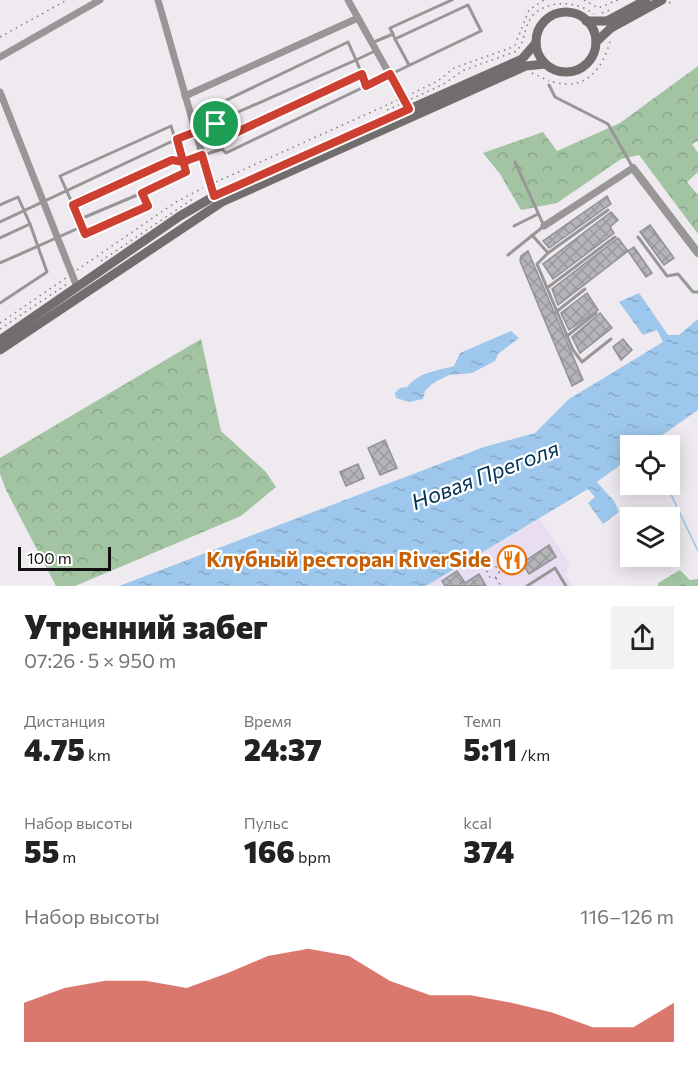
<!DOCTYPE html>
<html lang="ru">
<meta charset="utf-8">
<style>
body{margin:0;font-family:Commissioner,sans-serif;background:#f2f2f2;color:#222;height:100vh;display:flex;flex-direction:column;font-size:22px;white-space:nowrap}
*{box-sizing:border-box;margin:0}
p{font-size:20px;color:#767676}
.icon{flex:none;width:33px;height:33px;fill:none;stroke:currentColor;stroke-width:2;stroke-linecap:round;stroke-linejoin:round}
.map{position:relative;height:586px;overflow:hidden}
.panel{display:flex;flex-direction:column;background:#fff;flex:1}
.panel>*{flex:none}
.tools{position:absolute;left:620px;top:435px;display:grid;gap:12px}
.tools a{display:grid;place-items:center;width:60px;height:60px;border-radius:0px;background:#fff;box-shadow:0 3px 15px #0003;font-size:30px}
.scale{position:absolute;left:18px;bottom:15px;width:93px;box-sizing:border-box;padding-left:6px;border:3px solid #121112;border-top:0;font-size:16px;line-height:21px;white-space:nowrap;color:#121112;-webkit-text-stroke:4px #fff;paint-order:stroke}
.pin{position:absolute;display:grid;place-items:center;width:51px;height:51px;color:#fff;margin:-26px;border:3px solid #fff;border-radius:50%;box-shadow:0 2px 6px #0007}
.round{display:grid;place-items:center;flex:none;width:63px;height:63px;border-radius:0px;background:#f2f2f2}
.overview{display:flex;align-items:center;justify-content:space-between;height:102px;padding:0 24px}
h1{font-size:33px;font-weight:800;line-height:45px}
.metrics{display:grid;grid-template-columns:repeat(3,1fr);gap:9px;height:102px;padding:6px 24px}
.metrics div{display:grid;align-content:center}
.metrics b{font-size:30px;font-weight:800}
.metrics small{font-size:16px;font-weight:400}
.metrics p{font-size:16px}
.chart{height:168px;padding:12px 24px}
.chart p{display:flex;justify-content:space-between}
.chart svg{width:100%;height:108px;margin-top:6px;fill:#cd4031;opacity:.7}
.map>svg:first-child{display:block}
</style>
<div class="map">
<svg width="698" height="586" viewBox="0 0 698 586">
<defs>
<pattern id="forest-crowns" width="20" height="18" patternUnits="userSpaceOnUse" patternTransform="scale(1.5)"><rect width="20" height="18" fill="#a2c4a2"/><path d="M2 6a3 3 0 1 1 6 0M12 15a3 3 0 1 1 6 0" fill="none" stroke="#8aa78a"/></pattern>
<pattern id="water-ripples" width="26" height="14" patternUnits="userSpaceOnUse" patternTransform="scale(1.5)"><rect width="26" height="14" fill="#9dc7ec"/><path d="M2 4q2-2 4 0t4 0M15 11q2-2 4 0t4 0" fill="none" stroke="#86aac9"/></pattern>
<pattern id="building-cross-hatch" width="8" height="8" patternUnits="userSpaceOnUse" patternTransform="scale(1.5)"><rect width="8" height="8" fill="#b4b4b9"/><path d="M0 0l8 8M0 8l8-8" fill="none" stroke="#9a9a9e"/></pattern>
</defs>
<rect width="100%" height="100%" fill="#efeaef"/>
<polygon fill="#e9ddf1" points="540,519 571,565 565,574 573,586 431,586 430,584"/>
<g fill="url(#forest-crowns)">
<polygon points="698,66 698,141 692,144 698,153 698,172 687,182 698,195 698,234 639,155 621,159 557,203 521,210 500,174 483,153 543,132 557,151 620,123"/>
<polygon points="201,339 221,431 266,472 276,487 241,516 75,586 56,586 6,490 0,474 0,458"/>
<polygon points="680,570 690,580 698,579 698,586 658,586 658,583"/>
</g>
<g fill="url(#water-ripples)">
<polygon points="639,293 668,335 679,335 698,319 698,410 648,445 630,446 630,458 597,482 614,501 619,512 603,524 588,503 595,497 588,489 426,586 119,586 484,447 535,433 569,399 663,342 657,330 643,335 619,302"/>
<path d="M 511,331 L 519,338 L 498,354 L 495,361 L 472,373 L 449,375 L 433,383 L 425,391 L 423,399 L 409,402 L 396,398 L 395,393 L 400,388 L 407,387 C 420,372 436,371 454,366 L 460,353 Z"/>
</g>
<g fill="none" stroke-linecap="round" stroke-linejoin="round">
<polyline stroke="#9dc7ec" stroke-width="1.5" points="666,484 698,551"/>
</g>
<g fill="url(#building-cross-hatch)" stroke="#929197" stroke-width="1.5">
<polygon points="607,196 611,204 608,206 549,248 543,241"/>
<polygon points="611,212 618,220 610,227 614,233 553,279 543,264"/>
<polygon points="650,225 674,258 664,265 640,232"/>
<polygon points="618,238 628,251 558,305 552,289"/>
<polygon points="634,247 652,273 646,277 628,251"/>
<polygon points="528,251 583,380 572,386 520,261 521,256"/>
<polygon points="587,293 598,310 569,330 561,313"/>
<polygon points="600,313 612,328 580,353 572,337"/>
<polygon points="623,339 632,350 621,360 613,347"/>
<polygon points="385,440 397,468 380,475 368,448"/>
<polygon points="358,464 364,478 346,486 340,472"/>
<polygon points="549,545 556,557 529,574 522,563"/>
<polygon points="517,551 523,560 508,570 502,561"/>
<polygon points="457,571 465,583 479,574 486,586 445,586 442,581"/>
</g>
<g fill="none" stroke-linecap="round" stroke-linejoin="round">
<g stroke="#807d80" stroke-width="1.5" stroke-dasharray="1.5 4.5" stroke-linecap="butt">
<polyline points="584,0 598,8 618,0"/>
<polyline points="669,3 674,0"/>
<polyline points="602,13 612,9"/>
<polyline points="0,37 67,0"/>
<polyline points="532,73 549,81"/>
<path d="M 553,82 C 588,91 603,68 611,38"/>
<polyline points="407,96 438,81 454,68 510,48 515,45 529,10 544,0"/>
<path d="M 411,99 L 442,85 L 464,70 L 517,51 C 525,41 524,27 532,16 C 547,0 576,0 594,14"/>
<polyline points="387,110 399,105"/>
<polyline points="216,182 398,100"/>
<polyline points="101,261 194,198"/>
<polyline points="77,270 176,202 203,188"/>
<polyline points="0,323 66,278"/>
<polyline points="0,329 67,284"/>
<polyline points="485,560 489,566"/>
<circle cx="493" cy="572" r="6"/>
<polyline points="496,578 501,586"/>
</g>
<g stroke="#999697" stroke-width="3">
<polyline points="393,34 390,28 452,0"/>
<polyline points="395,39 409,65"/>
<polyline points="549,85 555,97 608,124 632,166"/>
<polyline points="220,140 362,74"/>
<polyline points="222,149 212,107 348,42 356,60 375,51"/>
<polyline points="0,205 18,197 30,224 0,238"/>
<polyline points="73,205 60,176 171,126 186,172 142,193 148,206 85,234 81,227"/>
<polyline points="78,220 142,193"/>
<polyline points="0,222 177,139 356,60 367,86"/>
<polyline points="514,226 538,214"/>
<polyline points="532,235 548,253 537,264 573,350 582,362 611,339"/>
<polyline points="638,237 667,276 678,274 693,292 698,292"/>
<polyline points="548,253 608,210"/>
<polyline points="508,255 544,226 515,162"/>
<polyline points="0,263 81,227 73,205 172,160 183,162 222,149 226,153 481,31 468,5 395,39 393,34 374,42"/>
<polyline points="547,288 615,237"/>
<polyline points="0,303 47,272 30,224"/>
<polyline points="556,312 585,289"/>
<polyline points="567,336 596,313"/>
<polyline points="527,586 555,568 566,586"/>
</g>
<g stroke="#999697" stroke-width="7">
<polyline points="158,0 214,196"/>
<polyline points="348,0 409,109"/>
<polyline points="0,57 100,0"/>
<polyline points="0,92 77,287"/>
<polyline points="185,96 358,18"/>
<polyline points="544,226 633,168"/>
</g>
<polyline stroke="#999697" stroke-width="8" points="633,168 698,253"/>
<g stroke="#726e6e" stroke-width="9">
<circle cx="566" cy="42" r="30"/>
<polyline points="586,21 607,21 646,0"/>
<polyline points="596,42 611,28 662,0"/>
<polyline points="0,340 180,216 218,194 522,59 536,43"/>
<polyline points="0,350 222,202 526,66 545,64"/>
</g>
</g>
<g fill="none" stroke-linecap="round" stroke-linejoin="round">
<g stroke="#fff" stroke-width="12">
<polyline id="route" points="216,124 177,139 186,172 142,193 148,206 85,234 73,205 172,160 183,162 202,155 214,196 409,109 390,74 366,86 362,74 220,140 216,124"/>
</g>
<use href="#route" stroke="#cd4031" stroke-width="8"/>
</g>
<defs>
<g id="restaurant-ring" transform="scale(1.5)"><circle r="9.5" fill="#fff" stroke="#e8710a" stroke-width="1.5"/><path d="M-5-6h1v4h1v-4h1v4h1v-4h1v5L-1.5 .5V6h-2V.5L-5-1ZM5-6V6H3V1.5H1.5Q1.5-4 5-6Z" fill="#e8710a"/></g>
</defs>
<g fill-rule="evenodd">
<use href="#restaurant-ring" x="512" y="560"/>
</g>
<g text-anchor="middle" stroke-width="4.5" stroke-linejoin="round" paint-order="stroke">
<g font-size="21" font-weight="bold" fill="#c56008" stroke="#fff" text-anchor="end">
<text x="491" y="567">Клубный ресторан RiverSide</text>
</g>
<g font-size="22" font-style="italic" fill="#035" stroke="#fff">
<text transform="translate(485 475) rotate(-21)" y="8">Новая Преголя</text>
</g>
</g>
</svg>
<div class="tools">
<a><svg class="icon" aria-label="locate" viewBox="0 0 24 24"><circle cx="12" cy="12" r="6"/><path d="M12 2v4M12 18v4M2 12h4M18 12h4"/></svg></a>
<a><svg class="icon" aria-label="layers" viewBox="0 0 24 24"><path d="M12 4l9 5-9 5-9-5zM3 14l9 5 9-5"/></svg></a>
</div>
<div class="scale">100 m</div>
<div class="pin" style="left:216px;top:124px;background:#1e9e55"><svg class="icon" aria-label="arrive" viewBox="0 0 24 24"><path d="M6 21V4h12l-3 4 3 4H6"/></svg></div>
</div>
<section class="panel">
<div class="overview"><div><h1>Утренний забег</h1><p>07:26 · 5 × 950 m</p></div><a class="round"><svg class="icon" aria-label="share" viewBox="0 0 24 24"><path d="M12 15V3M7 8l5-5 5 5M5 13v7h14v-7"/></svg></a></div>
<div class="metrics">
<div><p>Дистанция</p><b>4.75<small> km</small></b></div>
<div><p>Время</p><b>24:37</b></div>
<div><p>Темп</p><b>5:11<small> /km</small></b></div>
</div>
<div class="metrics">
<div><p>Набор высоты</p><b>55<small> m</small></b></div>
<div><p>Пульс</p><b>166<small> bpm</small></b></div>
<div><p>kcal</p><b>374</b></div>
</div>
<div class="chart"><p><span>Набор высоты</span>116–126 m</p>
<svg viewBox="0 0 160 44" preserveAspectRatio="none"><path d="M0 44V28L10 22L20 19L30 19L40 22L50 16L60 9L70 6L80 9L90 19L100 25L110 25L120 28L130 32L140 38L150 38L160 28V44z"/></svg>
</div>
</section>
